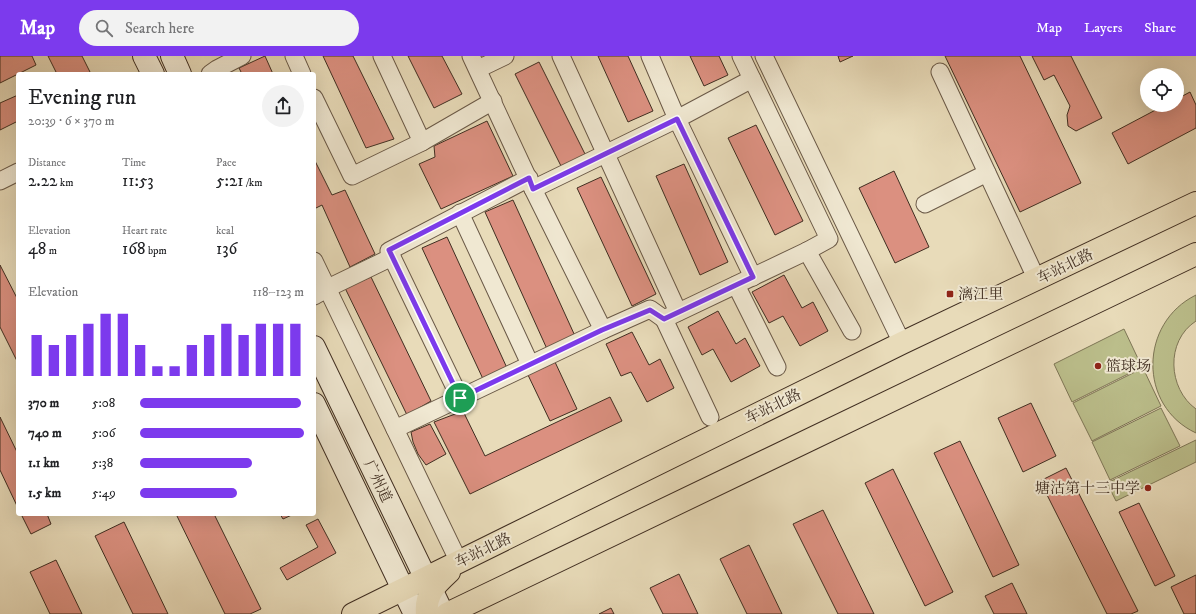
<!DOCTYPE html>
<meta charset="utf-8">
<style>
body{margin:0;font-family:"IM FELL DW Pica","Noto Serif SC",serif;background:#f2f2f2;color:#202124;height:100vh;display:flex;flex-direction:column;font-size:15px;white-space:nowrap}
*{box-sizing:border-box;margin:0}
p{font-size:13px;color:#757577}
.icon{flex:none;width:22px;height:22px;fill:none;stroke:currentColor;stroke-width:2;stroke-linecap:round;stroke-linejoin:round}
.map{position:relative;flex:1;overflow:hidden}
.sheet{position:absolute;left:16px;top:16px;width:300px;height:444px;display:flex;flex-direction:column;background:#fff;border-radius:4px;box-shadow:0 4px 16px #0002}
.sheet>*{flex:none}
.buttons{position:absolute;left:1140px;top:12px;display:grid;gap:8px}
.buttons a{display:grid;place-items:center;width:44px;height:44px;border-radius:50%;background:#fff;box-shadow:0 4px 16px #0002;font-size:20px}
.pin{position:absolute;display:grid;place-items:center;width:34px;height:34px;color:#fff;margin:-17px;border:2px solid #fff;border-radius:50%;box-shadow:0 1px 4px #0007}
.round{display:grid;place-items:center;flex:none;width:42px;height:42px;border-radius:21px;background:#f2f2f2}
.summary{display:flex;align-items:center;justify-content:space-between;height:68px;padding:0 12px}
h1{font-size:22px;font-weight:600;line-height:30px}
.stats{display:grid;grid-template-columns:repeat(3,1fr);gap:6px;height:68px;padding:4px 12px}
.stats div{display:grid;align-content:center}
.stats b{font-size:17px;font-weight:600}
.stats small{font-size:11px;font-weight:400}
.stats p{font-size:11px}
.chart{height:112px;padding:8px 12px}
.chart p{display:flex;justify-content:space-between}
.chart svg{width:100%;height:72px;margin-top:4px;stroke:#7c3aed;stroke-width:6}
ul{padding:0 12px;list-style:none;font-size:13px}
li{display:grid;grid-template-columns:64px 48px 1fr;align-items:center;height:30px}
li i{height:10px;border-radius:5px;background:#7c3aed}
header{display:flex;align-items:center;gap:24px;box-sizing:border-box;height:56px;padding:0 20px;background:#7c3aed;color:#fff}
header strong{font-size:19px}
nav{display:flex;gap:22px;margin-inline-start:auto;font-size:14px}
.search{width:280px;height:36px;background:#f2f2f2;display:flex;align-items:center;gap:10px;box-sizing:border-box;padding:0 14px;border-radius:22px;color:#757577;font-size:15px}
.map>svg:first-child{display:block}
</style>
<header>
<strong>Map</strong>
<div class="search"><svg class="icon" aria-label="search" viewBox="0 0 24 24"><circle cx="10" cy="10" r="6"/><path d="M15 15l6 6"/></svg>Search here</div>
<nav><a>Map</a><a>Layers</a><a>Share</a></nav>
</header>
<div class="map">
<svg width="1196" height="558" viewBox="0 0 1196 558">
<rect width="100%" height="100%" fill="#e8dbb9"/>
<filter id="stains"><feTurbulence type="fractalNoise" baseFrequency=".005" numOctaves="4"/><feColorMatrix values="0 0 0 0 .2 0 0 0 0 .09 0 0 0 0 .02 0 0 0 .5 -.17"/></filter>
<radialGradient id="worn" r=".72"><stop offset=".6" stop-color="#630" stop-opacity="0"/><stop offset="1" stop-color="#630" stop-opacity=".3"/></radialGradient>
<g fill="#bbbe8b" stroke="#7e7656">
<path d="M 1196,239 L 1196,265 C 1165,285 1168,333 1196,353 L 1196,377 C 1138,350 1139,267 1196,239 Z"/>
<polygon points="1124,273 1142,311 1072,346 1054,308"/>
<polygon points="1143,312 1161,350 1092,385 1073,347"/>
<polygon points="1161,352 1180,390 1110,424 1092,386"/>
<polygon points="1196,384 1196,406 1116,445 1107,427"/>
</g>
<g fill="#db9080" stroke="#402e21">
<polygon points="0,0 32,0 36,9 0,27"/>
<polygon points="48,0 82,0 91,18 57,18"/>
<polygon points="265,0 273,18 242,18 239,12"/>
<polygon points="323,0 353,0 394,83 366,92"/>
<polygon points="408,0 442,0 462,38 434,52"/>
<polygon points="598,0 628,0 653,55 628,66"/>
<polygon points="690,0 719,0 728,19 704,30"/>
<polygon points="838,0 853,0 840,6"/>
<polygon points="945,0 1020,0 1081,127 1020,156"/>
<polygon points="1032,0 1071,0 1102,62 1076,75 1068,70 1067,59 1070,50 1054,19 1044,24"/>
<polygon points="539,6 586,100 562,112 515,18"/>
<polygon points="1190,36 1196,49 1196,72 1128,108 1112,77 1165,49 1177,49 1177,43"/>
<polygon points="18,39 18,65 0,74 0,47"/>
<polygon points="487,65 513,120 441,153 419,108 435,101 434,90"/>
<polygon points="756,69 803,165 775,179 728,82"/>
<polygon points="314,103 332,139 345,134 375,198 350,211 322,149 314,153"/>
<polygon points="684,108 728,206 700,219 656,120"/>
<polygon points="894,115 929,191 895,207 859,132"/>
<polygon points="601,121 656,238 632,250 577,132"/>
<polygon points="513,144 575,280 547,293 485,156"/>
<polygon points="447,181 507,312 483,323 422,192"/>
<polygon points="0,209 18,244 17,305 0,271"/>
<polygon points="784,219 802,252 813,246 828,275 800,290 783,260 769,267 752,236"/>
<polygon points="371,221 431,345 407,359 345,232"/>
<polygon points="718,255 736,288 745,282 760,310 731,326 713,293 702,299 688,271"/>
<polygon points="632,276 649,309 660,303 674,332 647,346 631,316 621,320 606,288"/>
<polygon points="555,306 577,353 550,365 528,319"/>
<polygon points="610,341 622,365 470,438 434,366 463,355 485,400"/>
<polygon points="1031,347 1056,400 1023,416 998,362"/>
<polygon points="0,361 18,398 18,452 0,414"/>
<polygon points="430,368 446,398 426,409 418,398 413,386 411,376"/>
<polygon points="960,385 1019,509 993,521 934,397"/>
<polygon points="1066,412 1138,555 1131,558 1107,558 1040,425"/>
<polygon points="893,413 953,536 925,550 865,427"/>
<polygon points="1139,447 1175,520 1155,530 1119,456"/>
<polygon points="823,454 874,558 838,558 793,468"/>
<polygon points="21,458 47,458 51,468 31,478"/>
<polygon points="176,458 214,458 261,553 250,558 225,558"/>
<polygon points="280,458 294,458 283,463"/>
<polygon points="318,463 336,497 287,524 280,512 318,491 306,469"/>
<polygon points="124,466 168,558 133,558 95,480"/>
<polygon points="749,489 782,558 747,558 720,503"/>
<polygon points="56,504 82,558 50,558 30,516"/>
<polygon points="679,518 698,558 663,558 650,532"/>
<polygon points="1196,519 1196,558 1184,558 1171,531"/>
<polygon points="1012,527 1027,558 994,558 985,540"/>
<polygon points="611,552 614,558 599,558"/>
</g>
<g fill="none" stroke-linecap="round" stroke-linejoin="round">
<g stroke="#6a5947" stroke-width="19">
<g id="street">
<polyline points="294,0 302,18"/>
<polyline points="382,0 422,86"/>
<polyline points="471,0 533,133 603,274"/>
<polyline points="561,0 678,256"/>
<polyline points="650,0 677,63 753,221"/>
<polyline points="764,0 902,287"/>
<polyline points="478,13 505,0"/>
<polyline points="940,16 1037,224"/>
<polyline points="210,18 217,13 242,0"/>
<polyline points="314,42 352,120 422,86 493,45"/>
<polyline points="0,125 18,116"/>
<polyline points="533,133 677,63 752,23"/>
<polyline points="925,148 987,117"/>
<polyline points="460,157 530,308"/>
<polyline points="807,195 852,275"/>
<polyline points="314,205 459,506"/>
<polyline points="736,229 777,311"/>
<polyline points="314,240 328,232 392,201"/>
<polyline points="664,263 710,361"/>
<polyline points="460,342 389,195 529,122"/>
<polyline points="395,373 603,274 650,253 664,263 807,195 829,183 741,0"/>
</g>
</g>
<g stroke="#402e21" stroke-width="24">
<g id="secondary">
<polyline points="144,0 153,18"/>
<polyline points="172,0 180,18"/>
<polyline points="314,291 443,558"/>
<polyline points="314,348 415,558"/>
</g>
</g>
<g stroke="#402e21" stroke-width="24">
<g id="primary">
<polyline points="353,558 902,287 1196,147"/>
<path d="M 427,558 C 425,538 435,529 449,516"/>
<polyline points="447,558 1196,198"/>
</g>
</g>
<use href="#street" stroke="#f0e8d2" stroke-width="17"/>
<use href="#secondary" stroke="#f0e8d2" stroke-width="22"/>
<use href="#primary" stroke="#e8dbb9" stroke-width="22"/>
</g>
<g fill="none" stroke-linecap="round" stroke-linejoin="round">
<g stroke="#fff" stroke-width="8">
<polygon id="route" points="677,63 753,221 664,263 650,254 602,274 460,342 389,194 529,122 533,133"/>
</g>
<use href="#route" stroke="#7c3aed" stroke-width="5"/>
</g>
<g fill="#8f2418" stroke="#f0e8d2" stroke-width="1.5">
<rect x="946" y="234" width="8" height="8" rx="2"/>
<circle cx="1098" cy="310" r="4"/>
<circle cx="1148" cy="432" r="4"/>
</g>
<g text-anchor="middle" stroke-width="4" stroke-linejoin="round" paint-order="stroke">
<g font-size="15" fill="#402e21" stroke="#f0e8d2">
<text transform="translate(1065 210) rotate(-26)" y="5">车站北路</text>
<text transform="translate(773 350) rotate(-26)" y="5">车站北路</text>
<text transform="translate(378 425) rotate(64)" y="5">广州道</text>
<text transform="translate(483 494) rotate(-26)" y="5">车站北路</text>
</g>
<g font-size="15" fill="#402e21" stroke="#f0e8d2" text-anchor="start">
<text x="958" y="243">漓江里</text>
<text x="1106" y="315">篮球场</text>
<text x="1140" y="437" text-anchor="end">塘沽第十三中学</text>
</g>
</g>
<rect width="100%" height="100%" filter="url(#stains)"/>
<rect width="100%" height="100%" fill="url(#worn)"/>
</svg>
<div class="buttons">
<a><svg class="icon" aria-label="locate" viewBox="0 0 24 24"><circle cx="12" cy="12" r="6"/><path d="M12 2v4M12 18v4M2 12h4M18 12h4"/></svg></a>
</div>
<div class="pin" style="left:460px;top:342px;background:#1e9e55"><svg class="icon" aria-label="arrive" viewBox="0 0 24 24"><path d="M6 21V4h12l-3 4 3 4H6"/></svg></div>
<section class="sheet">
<div class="summary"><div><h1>Evening run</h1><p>20:39 · 6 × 370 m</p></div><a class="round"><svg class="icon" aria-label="share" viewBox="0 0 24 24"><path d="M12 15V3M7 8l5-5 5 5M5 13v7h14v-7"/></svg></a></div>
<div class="stats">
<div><p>Distance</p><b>2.22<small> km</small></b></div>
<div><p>Time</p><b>11:53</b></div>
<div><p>Pace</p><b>5:21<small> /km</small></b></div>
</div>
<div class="stats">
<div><p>Elevation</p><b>48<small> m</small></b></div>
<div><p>Heart rate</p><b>168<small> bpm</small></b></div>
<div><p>kcal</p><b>136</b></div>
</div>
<div class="chart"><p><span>Elevation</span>118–123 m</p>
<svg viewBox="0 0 160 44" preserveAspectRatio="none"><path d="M5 44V19M15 44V25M25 44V19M35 44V12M45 44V6M55 44V6M65 44V25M75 44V38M85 44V38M95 44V25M105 44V19M115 44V12M125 44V19M135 44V12M145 44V12M155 44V12"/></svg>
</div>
<ul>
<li><b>370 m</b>5:08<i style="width:98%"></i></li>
<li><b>740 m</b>5:06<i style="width:100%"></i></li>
<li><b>1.1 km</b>5:38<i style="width:68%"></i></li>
<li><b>1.5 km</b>5:49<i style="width:59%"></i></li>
</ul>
</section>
</div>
